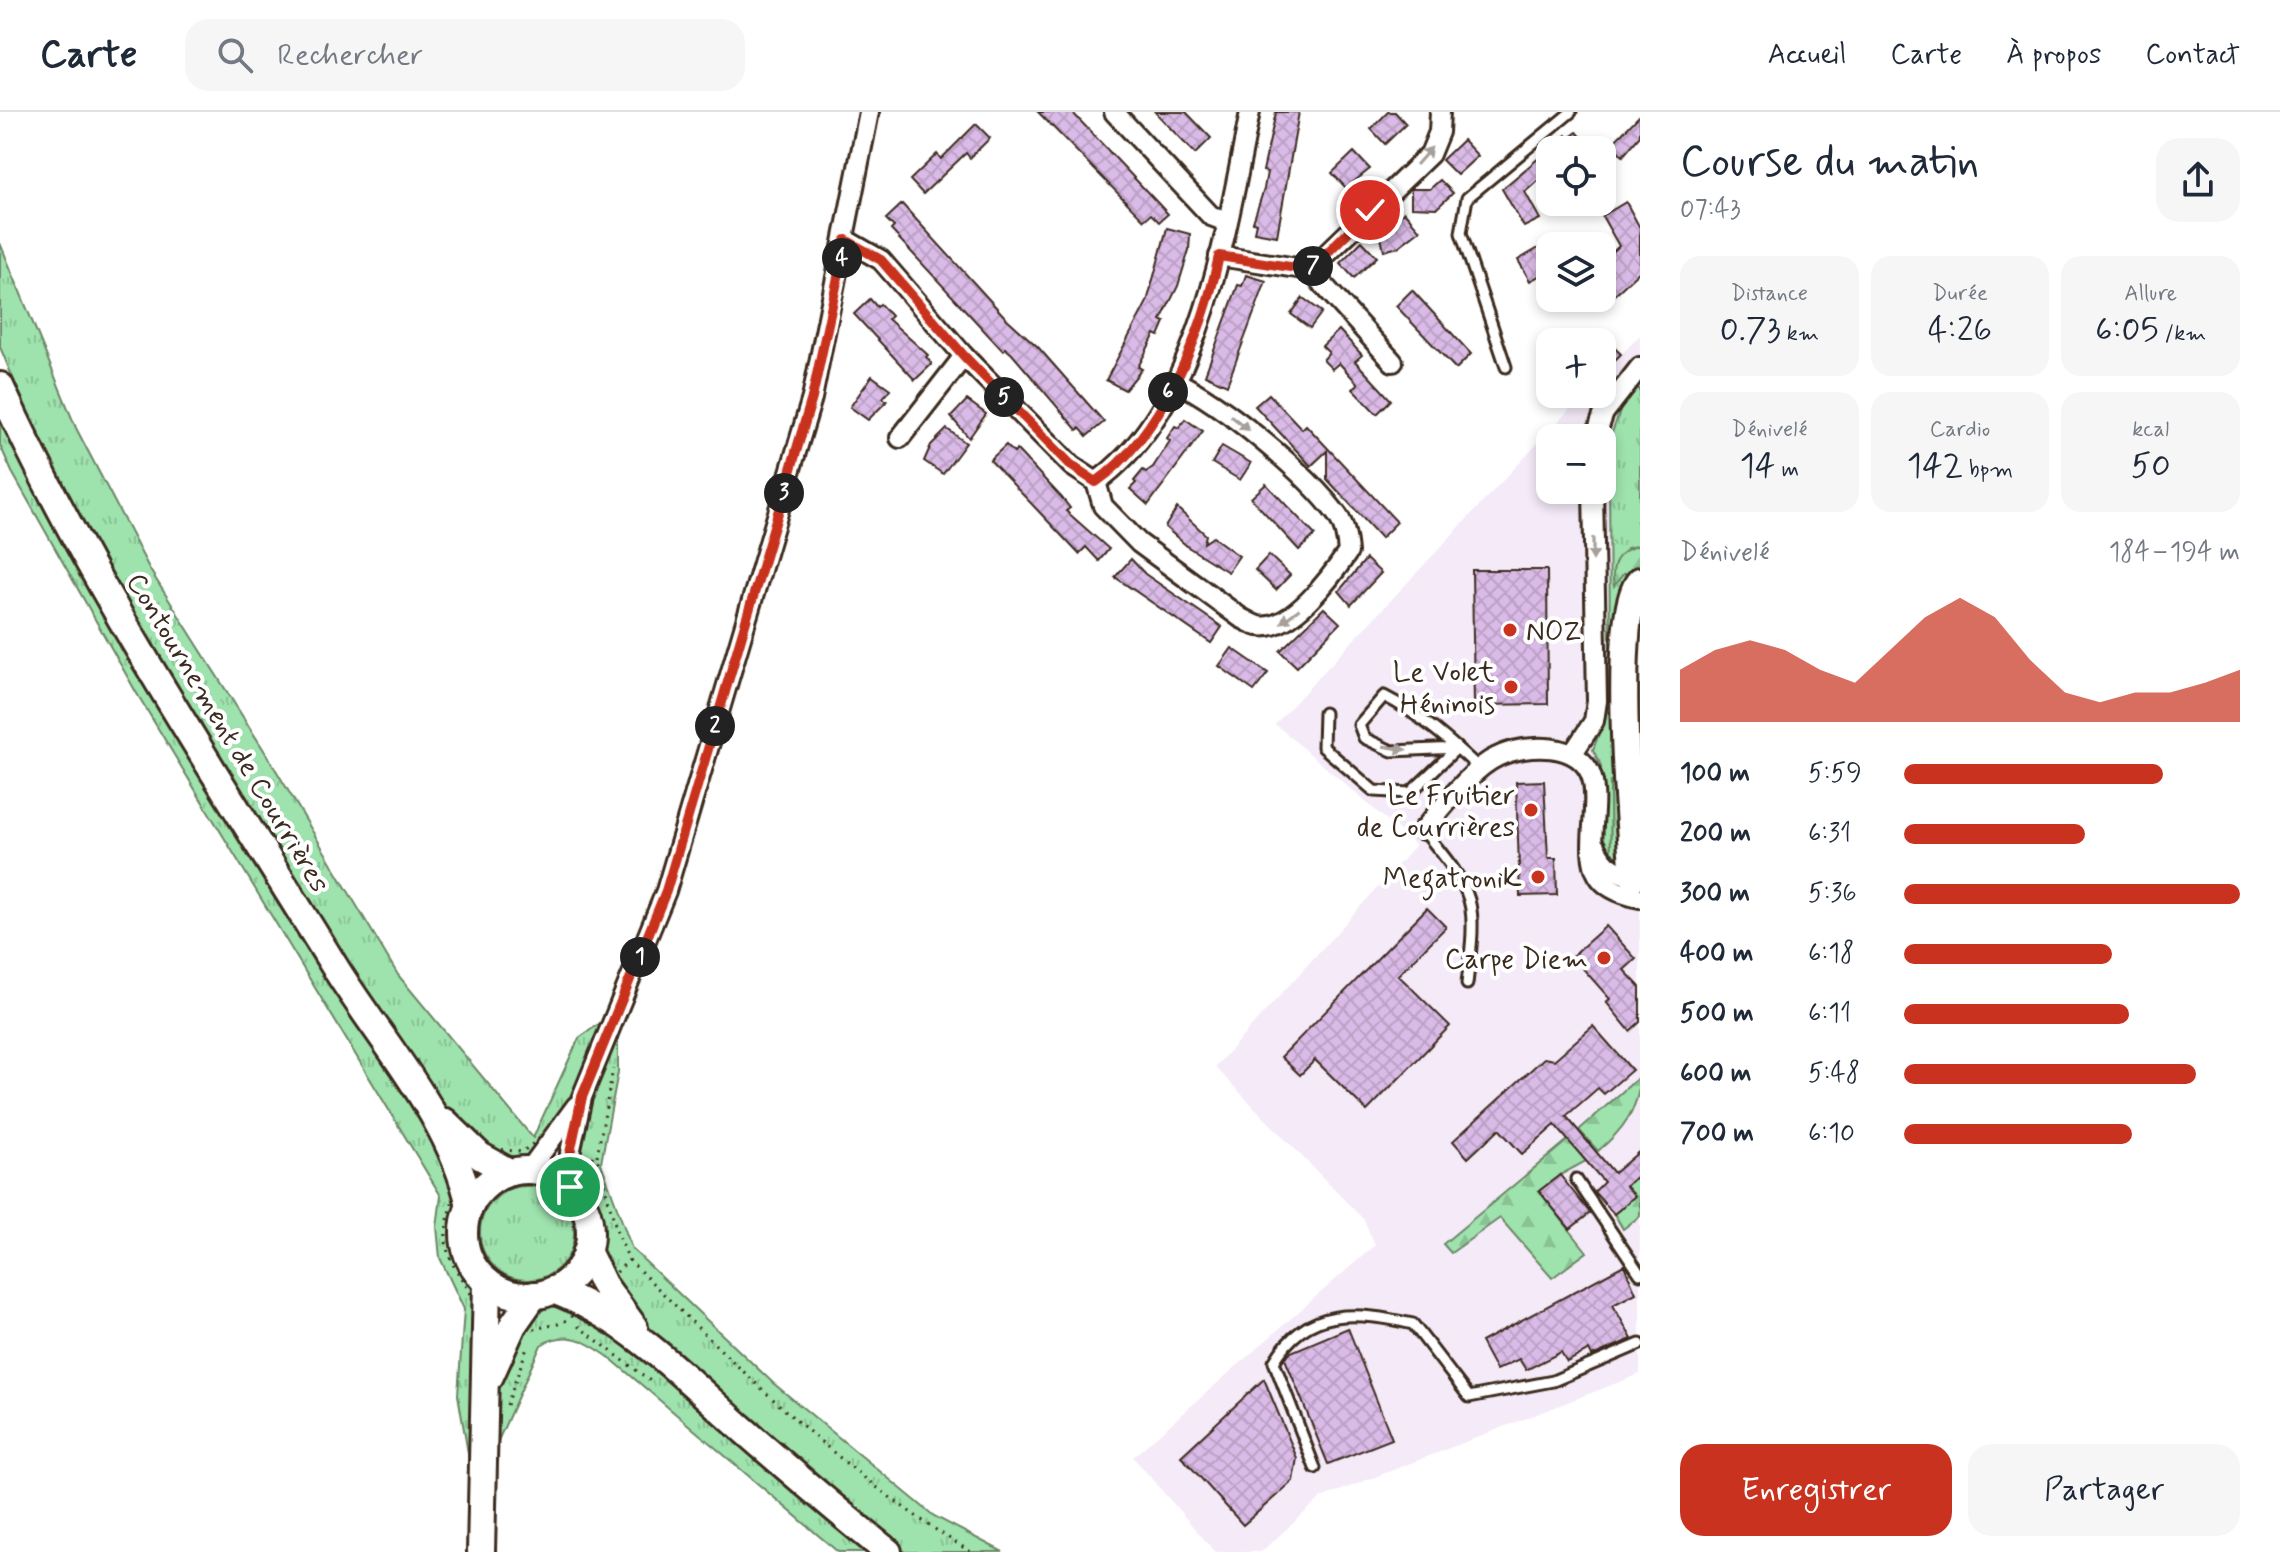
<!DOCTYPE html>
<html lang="fr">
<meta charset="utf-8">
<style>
body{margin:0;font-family:Mynerve,sans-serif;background:#f6f6f7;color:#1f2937;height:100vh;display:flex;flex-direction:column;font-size:30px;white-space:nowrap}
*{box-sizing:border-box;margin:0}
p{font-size:26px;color:#747a83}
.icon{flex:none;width:44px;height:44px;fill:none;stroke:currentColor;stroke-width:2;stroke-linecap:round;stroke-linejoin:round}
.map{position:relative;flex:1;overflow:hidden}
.details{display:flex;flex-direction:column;background:#fff;width:640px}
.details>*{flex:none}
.fabs{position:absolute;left:1536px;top:24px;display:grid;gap:16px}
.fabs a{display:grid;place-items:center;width:80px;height:80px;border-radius:16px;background:#fff;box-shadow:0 4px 12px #0003;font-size:40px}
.pin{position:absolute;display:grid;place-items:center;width:68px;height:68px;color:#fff;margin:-34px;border:4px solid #fff;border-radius:50%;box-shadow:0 2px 8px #0007}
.km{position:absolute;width:40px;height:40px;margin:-20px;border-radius:50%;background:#222;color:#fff;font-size:22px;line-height:40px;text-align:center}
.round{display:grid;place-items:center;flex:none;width:84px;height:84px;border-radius:24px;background:#f6f6f7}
.summary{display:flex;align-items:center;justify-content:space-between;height:136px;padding:0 40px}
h1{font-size:44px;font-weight:600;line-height:60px}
.metrics{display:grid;grid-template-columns:repeat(3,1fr);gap:12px;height:136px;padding:8px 40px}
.metrics div{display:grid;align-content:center;border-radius:20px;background:#f6f6f7;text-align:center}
.metrics b{font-size:34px;font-weight:600}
.metrics small{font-size:22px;font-weight:400}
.metrics p{font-size:22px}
.chart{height:224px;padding:16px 40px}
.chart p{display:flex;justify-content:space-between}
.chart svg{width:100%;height:144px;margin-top:8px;fill:#c8321e;opacity:.7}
.action{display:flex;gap:16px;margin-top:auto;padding:16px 40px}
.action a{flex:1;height:92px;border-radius:24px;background:#c8321e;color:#fff;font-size:32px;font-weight:600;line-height:92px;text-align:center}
.action a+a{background:#f6f6f7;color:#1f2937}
ul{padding:0 40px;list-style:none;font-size:26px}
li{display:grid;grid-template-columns:128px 96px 1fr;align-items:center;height:60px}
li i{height:20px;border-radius:10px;background:#c8321e}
header{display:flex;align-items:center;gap:48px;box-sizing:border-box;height:112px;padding:0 40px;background:#fff;border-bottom:2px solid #e0e1e3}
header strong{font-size:38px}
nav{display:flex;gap:44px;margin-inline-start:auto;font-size:28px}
.search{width:560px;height:72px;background:#f6f6f7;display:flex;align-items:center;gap:20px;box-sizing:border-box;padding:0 28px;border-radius:24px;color:#747a83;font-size:30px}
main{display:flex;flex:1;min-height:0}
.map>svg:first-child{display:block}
</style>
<header>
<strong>Carte</strong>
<div class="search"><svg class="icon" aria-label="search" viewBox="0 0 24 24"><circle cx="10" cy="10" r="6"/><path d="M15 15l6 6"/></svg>Rechercher</div>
<nav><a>Accueil</a><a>Carte</a><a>À propos</a><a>Contact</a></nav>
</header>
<main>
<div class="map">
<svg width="1640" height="1440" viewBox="0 0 1640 1440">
<defs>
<pattern id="grass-tufts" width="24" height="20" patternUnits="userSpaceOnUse" patternTransform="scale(2)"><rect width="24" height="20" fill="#9ee2ad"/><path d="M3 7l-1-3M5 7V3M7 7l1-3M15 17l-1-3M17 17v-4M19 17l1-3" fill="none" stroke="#89c294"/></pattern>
<pattern id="forest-firs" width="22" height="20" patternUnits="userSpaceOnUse" patternTransform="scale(2)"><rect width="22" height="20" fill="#9ee2ad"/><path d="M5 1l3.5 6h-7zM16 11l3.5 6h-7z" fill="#89c294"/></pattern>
<pattern id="building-cross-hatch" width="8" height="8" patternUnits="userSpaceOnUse" patternTransform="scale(2)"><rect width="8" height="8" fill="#dabae6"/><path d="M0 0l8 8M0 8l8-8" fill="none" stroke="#bca0c5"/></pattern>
</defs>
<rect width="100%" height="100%" fill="#fff"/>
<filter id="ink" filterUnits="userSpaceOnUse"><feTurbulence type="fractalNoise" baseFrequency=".0125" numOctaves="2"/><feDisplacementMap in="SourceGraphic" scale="16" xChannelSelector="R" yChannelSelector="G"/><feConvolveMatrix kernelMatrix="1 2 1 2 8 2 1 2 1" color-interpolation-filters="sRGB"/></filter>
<g filter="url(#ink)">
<path fill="#f4eaf8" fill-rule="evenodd" d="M 1640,223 L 1640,1262 L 1321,1386 L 1261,1440 L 1215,1440 L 1133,1345 L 1375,1133 L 1364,1108 L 1215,955 L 1416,733 L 1275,612 L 1584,282 L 1602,282 L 1602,263 ZM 1550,326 L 1602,326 L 1602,378 L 1550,378 Z"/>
<g fill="url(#grass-tufts)" stroke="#6c8666" stroke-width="2">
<polygon points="0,131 76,316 150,458 267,643 398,863 533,1026 579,926 606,907 560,1006 536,1040 507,1049 456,1010 427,978 354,866 173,571 49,353 0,235"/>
<polygon points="1637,277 1640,277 1640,433 1627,436 1623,462 1635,461 1621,669 1610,670 1611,747 1602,727 1601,654 1593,638 1610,591 1609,328 1623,292"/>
<polygon points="0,300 437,1026 461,1082 453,1117 455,1137 477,1178 470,1353 458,1283 464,1197 440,1146 437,1115 441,1084 136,580 12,360 0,333"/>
<path d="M 618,916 L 618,960 L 601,1051 L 632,1137 L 773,1271 L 934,1404 L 1003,1440 L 905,1440 L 647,1218 L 597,1139 C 608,1090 581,1092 577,1058 C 571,1021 603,950 618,916 Z"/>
<circle cx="527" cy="1121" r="47"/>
<path d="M 550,1191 L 611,1216 L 834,1413 L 870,1440 L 838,1440 L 610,1246 C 586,1229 568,1217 541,1233 L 489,1349 L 489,1319 L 503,1245 L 538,1194 Z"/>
</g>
<g fill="url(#forest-firs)" stroke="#6c8666" stroke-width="2">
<path d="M 1640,433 L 1640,452 L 1635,461 L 1623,462 L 1614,474 C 1610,452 1617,438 1640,433 Z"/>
<polygon points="1621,669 1625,756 1611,747 1610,670"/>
<path d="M 1640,964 C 1640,996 1622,1019 1598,1039 L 1579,1018 Z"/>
<polygon points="1568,1028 1586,1049 1560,1063 1539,1079 1587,1140 1552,1166 1500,1106 1451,1141 1443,1132"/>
<polygon points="1640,1061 1640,1104 1623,1117 1614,1102 1634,1085 1626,1074"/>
</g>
<g fill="url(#building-cross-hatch)" stroke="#3b2a1e" stroke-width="2">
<polygon points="1038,0 1072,0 1168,102 1159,110 1151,102 1144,108"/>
<polygon points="1155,0 1186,0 1211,26 1195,42"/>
<polygon points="1276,0 1299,0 1277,124 1254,120 1256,111 1253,110 1264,77 1267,60 1263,59"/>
<polygon points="1388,0 1395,0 1406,12 1385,32 1371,17"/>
<polygon points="1640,3 1640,24 1623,44 1612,32"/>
<polygon points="976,12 990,26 970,46 966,41 923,82 910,68 937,42 941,47"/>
<polygon points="1577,20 1593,38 1550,38 1550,58 1525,80 1540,107 1524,115 1502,77 1566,23 1569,26"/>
<polygon points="1463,28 1478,44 1457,63 1442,48"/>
<polygon points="1354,40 1370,57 1346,76 1332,61"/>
<polygon points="1440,68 1453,81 1437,96 1411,95 1411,77 1430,77"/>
<polygon points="1626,90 1640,116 1640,159 1612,185 1602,173 1602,150 1619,134 1602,104"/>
<polygon points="902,92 1005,205 1038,235 1104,310 1087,324 1080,316 1077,318 1012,242 1005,236 1003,239 891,118 894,115 886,107"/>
<polygon points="1404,100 1420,118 1398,135 1384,139 1378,112 1396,108"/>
<polygon points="1167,116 1190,122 1189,138 1178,174 1161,208 1165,210 1159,224 1155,222 1138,255 1142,257 1125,278 1106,268 1147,190"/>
<polygon points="1362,129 1377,145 1354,166 1340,151"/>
<polygon points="1544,133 1550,145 1550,158 1530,169 1518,148"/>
<polygon points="1246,163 1266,169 1227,273 1205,263 1238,173 1242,174"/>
<polygon points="1412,178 1471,242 1456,257 1396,194"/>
<polygon points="1303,186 1322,200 1310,216 1291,202"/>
<polygon points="870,187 877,195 880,192 891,204 888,207 928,243 926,245 932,252 915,268 854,202"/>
<polygon points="1339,218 1362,243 1355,249 1391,288 1377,302 1353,277 1358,272 1339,251 1332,257 1323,248 1329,241 1322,234"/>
<polygon points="1602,224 1621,242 1602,261"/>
<polygon points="872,264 890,277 883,286 887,289 868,308 850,295"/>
<polygon points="1269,282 1302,317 1306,313 1397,410 1381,426 1327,367 1327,339 1311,354 1255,294"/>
<polygon points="967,288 986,302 969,326 951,305"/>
<polygon points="1185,307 1203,319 1148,393 1130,377 1136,371 1134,369 1143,358 1146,360 1153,355 1170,329 1167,326 1175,314 1179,316"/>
<polygon points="947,317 966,331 943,362 924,349 931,333"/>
<polygon points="1006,333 1014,341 1017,338 1062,386 1070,396 1066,399 1109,437 1099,449 1086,435 1079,442 990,348"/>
<polygon points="1222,334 1251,351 1240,368 1212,351"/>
<polygon points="1266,372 1315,423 1299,438 1251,386"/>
<polygon points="1177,396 1206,423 1204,431 1213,425 1239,444 1228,460 1188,435 1165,415"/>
<polygon points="1269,443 1290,463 1276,478 1255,458"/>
<polygon points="1131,447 1145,462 1222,515 1211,531 1115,465"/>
<polygon points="1366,447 1381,461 1351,493 1339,479"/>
<polygon points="1472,458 1547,458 1548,592 1474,593"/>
<polygon points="1324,496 1340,511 1297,555 1280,539"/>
<polygon points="1232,536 1268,561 1254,579 1219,554"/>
<polygon points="1544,669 1548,746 1556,746 1557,783 1520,784 1516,670"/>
<polygon points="1427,796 1446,815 1398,863 1450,914 1367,999 1315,948 1300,963 1281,945"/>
<polygon points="1606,814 1636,847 1624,858 1640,875 1640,910 1630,919 1606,890 1610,887 1572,844"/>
<polygon points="1593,914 1632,958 1604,982 1598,976 1566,1004 1614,1061 1640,1039 1640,1061 1626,1074 1635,1084 1614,1102 1594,1080 1604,1070 1555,1013 1522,1042 1499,1017 1468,1046 1453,1029 1544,946 1554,948"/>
<polygon points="1560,1063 1590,1101 1570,1117 1539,1079"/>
<polygon points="1624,1153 1636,1181 1613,1193 1632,1227 1592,1244 1589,1238 1567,1250 1561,1240 1526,1258 1519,1247 1496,1258 1481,1230"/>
<polygon points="1348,1216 1392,1327 1328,1352 1285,1247 1291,1240"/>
<polygon points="1264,1267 1297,1346 1293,1369 1243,1413 1181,1344"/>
</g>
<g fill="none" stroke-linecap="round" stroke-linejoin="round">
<g stroke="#3b2a1e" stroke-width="15">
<g id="lane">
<polyline points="1506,255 1461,121 1467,86 1571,0"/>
<polyline points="1324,601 1323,635 1374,679 1410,681 1457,636"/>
<path d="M 1457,636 L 1392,639 L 1364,626 L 1359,613 L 1384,584 C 1420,602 1451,630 1480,657"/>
<path d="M 1423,718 C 1477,784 1477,787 1467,872"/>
<polyline points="1576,1067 1640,1162"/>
<path d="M 1315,1356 L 1274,1250 C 1307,1193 1358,1200 1413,1212 L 1469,1285 L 1553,1269 L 1640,1232"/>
</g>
</g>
<g stroke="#3b2a1e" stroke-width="24">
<g id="street">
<polyline points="1114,0 1211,104 1227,110"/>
<polyline points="846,128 881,148 964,244 1072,354 1096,370"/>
<polyline points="1219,144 1310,158 1393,250"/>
<polyline points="1310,158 1430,42 1439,20 1440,0"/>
<polyline points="900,326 964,244"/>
<polyline points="1595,326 1604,301 1640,255"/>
<path d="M 1096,370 L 1103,394 L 1139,431 L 1241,506 C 1246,508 1253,513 1258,514 C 1291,520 1332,464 1348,440 C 1347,428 1345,414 1338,404 C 1307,361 1223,292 1175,269"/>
<path d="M 1096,370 C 1200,297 1227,116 1250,0"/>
<polyline points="1573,641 1594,609 1597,589 1593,378"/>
<path d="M 1423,718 C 1442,697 1472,656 1497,645 C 1526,631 1581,629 1592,666 C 1600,695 1584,740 1598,763 C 1606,777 1625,783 1640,786"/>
<path d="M 1595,734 C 1604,755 1618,762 1640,766"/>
<polyline points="529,1058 576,994"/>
<polyline points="570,1075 570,1041 582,985 666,779 812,286 869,0"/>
</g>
</g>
<g stroke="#3b2a1e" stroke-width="32">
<g id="secondary">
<path d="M 0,274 C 91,476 217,663 333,852 C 380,929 450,1003 470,1094"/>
<path d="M 1634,765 C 1630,716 1611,499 1640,469"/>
<polyline points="445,1010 480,1044 509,1060"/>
<circle cx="527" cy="1121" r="63"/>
<polyline points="587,1139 603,1172 634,1215"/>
<path d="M 553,1178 C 626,1205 682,1263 739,1314 C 788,1357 837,1399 888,1440"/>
<polyline points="490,1264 513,1213 534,1183"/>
<polyline points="481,1440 487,1170"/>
</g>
</g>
<g stroke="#3b2a1e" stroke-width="3" stroke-dasharray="2 6" stroke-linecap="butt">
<path d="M 539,1027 L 570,1041 L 597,1046 L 617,1120 L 629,1148 L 569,1207 L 558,1212 L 534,1217 L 477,1200 C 473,1174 449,1158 446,1130 C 444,1107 458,1088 451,1066 L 490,1036 L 522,1040 Z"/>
<polyline points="597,1044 613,957"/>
<path d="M 629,1148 C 735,1252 843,1363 971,1440"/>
<polyline points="578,1214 653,1271"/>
<polyline points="507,1293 527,1236"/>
</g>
<use href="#lane" stroke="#fff" stroke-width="9"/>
<use href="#street" stroke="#fff" stroke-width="18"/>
<use href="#secondary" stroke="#fff" stroke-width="26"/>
</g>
<defs><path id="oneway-solid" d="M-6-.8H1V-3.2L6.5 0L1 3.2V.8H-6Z" transform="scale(2)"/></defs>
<g fill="#a79f9a">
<use href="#oneway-solid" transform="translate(1424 44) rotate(-49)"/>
<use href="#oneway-solid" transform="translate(1240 311) rotate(39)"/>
<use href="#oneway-solid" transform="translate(1593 437) rotate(90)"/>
<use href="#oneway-solid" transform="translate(1290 504) rotate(143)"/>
<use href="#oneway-solid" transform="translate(1395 636) rotate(9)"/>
</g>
</g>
<g fill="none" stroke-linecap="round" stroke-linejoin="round" filter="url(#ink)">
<g stroke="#fff" stroke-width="16">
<path id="route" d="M 570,1075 L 570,1041 L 582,985 L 666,779 L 812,286 L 846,128 L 881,148 L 964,244 L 1072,354 L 1096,370 C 1162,324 1203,220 1219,144 L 1310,158 L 1370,98"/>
</g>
<use href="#route" stroke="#c8321e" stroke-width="10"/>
</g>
<g fill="#c8321e" stroke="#fff" stroke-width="3">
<circle cx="1510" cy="518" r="8"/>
<circle cx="1511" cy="575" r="8"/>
<circle cx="1531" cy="698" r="8"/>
<circle cx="1538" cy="765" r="8"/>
<circle cx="1604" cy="846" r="8"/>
</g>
<g text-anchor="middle" stroke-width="8" stroke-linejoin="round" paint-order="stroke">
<g font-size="28" fill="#3b2a1e" stroke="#fff" text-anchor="end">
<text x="1526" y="528" text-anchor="start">NOZ</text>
<text x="1495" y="569">Le Volet<tspan x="1495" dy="32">Héninois</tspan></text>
<text x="1515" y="692">Le Fruitier<tspan x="1515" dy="32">de Courrières</tspan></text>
<text x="1522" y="775">MegatroniK</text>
<text x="1588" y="856">Carpe Diem</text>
</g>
<g font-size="28" fill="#3b2a1e" stroke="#fff">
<text transform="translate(229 620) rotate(59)" y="10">Contournement de Courrières</text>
</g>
</g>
</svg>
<div class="fabs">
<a><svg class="icon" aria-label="locate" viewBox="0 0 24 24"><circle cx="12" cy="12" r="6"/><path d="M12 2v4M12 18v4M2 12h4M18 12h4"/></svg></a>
<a><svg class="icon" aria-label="layers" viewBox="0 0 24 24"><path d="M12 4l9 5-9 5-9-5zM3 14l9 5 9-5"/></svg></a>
<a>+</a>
<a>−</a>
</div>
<div class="pin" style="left:570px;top:1075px;background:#1e9e55"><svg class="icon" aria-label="arrive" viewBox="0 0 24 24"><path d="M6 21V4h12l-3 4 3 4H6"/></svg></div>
<div class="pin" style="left:1370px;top:98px;background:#d93025"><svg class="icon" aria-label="check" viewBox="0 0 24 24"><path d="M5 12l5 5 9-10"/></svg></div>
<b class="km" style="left:640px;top:845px">1</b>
<b class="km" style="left:715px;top:614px">2</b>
<b class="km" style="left:784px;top:381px">3</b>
<b class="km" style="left:842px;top:146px">4</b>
<b class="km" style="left:1004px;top:285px">5</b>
<b class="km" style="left:1168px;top:280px">6</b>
<b class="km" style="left:1313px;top:154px">7</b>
</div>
<section class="details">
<div class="summary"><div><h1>Course du matin</h1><p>07:43</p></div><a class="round"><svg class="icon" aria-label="share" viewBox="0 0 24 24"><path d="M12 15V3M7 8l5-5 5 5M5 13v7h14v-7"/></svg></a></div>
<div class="metrics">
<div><p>Distance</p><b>0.73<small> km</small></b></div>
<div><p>Durée</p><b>4:26</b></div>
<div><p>Allure</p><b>6:05<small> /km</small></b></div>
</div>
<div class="metrics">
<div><p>Dénivelé</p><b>14<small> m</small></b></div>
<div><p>Cardio</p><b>142<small> bpm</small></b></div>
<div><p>kcal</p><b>50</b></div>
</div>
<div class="chart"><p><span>Dénivelé</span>184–194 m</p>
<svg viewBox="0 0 160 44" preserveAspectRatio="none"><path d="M0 44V28L10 22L20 19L30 22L40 28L50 32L60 22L70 12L80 6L90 12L100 25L110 35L120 38L130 35L140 35L150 32L160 28V44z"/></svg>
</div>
<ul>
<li><b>100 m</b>5:59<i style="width:77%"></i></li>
<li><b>200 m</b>6:31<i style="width:54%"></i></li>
<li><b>300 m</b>5:36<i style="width:100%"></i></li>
<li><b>400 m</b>6:18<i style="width:62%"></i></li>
<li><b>500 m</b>6:11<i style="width:67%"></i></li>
<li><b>600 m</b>5:48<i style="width:87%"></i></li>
<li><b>700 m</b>6:10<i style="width:68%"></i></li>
</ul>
<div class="action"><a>Enregistrer</a><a>Partager</a></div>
</section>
</main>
